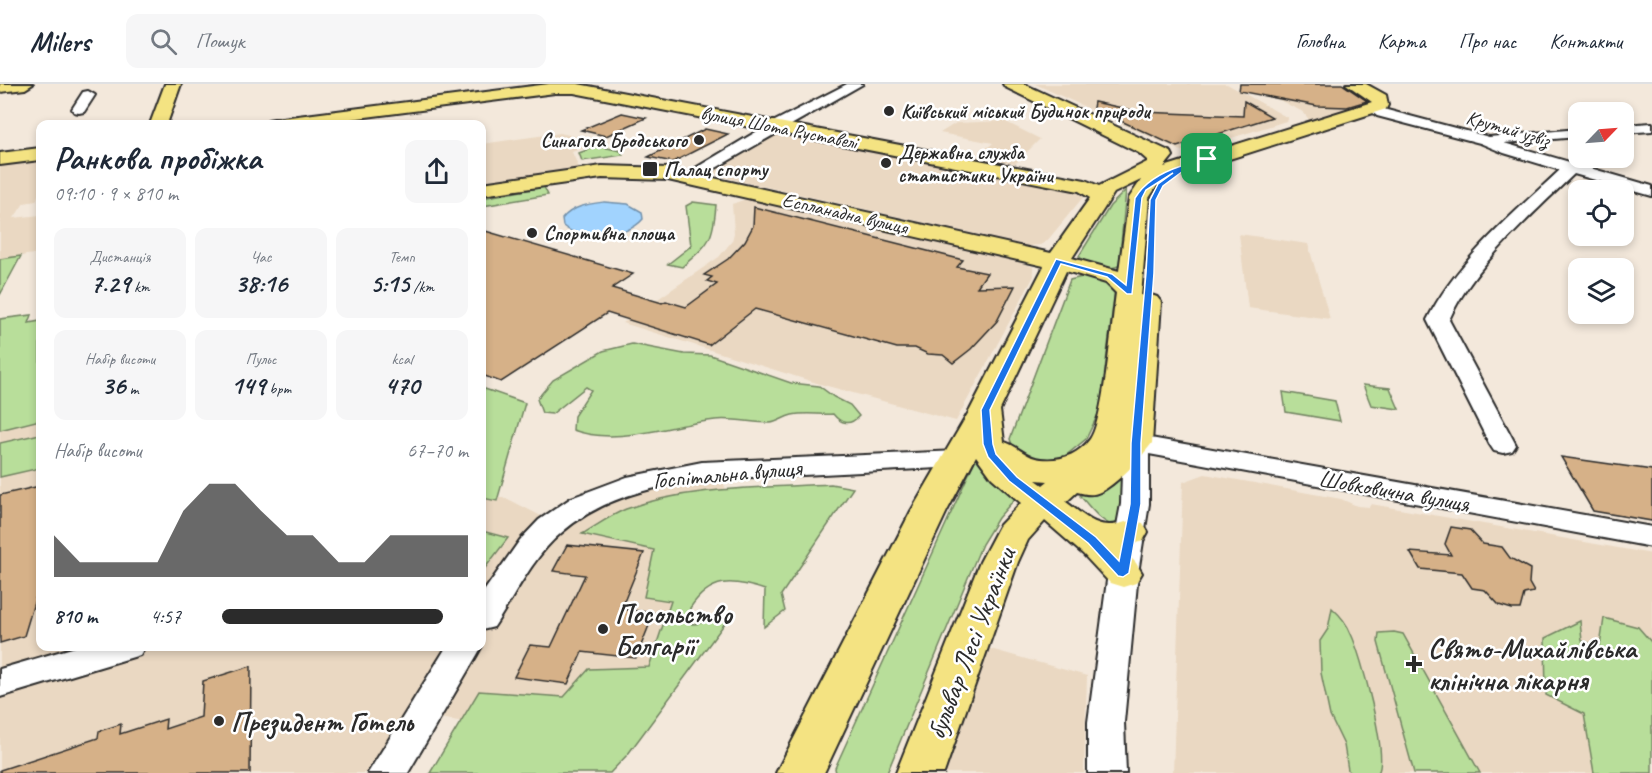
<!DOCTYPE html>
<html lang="uk">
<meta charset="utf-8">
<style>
body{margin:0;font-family:Caveat,sans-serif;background:#f6f6f7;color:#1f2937;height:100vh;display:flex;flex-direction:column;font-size:22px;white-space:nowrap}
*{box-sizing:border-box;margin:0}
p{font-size:20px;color:#747a83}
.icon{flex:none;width:33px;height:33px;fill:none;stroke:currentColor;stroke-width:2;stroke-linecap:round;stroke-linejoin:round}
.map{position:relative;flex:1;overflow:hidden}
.details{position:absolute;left:36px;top:36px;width:450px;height:531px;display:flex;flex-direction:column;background:#fff;border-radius:12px;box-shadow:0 3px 9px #0003}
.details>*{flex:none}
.needle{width:39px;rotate:65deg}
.controls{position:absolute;left:1568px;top:18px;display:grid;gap:12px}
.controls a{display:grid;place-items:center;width:66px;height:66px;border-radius:12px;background:#fff;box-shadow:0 3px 9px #0003;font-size:30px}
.pin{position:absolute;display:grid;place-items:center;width:51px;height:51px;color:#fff;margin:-26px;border-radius:12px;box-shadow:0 3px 9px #0006}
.round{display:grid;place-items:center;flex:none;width:63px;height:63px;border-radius:12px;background:#f6f6f7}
.summary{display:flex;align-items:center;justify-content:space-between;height:102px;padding:0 18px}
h1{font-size:33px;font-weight:700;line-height:45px}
.figures{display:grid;grid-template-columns:repeat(3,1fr);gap:9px;height:102px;padding:6px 18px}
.figures div{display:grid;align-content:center;border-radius:12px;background:#f6f6f7;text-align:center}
.figures b{font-size:26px;font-weight:700}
.figures small{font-size:16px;font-weight:400}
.figures p{font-size:16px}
.chart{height:168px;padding:12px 18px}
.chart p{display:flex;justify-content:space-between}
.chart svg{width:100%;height:108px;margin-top:6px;fill:#2b2b2b;opacity:.7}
ul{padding:0 18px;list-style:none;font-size:20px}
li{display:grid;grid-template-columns:96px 72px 1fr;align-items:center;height:45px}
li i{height:15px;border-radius:8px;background:#2b2b2b}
header{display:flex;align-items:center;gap:36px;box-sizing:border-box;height:84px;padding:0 30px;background:#fff;border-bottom:2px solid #e0e1e3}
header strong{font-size:28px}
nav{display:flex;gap:33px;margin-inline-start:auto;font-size:21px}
.search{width:420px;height:54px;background:#f6f6f7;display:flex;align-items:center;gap:15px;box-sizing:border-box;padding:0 21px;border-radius:12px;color:#747a83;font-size:22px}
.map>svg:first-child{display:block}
</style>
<header>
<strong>Milers</strong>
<div class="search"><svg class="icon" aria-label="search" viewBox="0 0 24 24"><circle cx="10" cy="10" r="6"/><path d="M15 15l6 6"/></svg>Пошук</div>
<nav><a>Головна</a><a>Карта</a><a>Про нас</a><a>Контакти</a></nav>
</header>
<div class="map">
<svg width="1652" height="689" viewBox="0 0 1652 689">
<rect width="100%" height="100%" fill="#f3e8db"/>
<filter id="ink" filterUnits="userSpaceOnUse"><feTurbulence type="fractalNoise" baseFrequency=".0167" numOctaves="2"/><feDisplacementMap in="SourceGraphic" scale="12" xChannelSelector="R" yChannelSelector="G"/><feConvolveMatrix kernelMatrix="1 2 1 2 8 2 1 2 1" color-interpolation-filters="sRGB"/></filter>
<g filter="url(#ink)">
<g fill="#ead8c2">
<polygon points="1035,0 1227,0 1288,34 1286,37 1215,59 1190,67 1181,67"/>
<polygon points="1248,0 1348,0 1375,17 1311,38 1303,28"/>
<polygon points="1004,37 1040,55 1015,80 976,73 993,59 940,49 956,39"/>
<polygon points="779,48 1079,106 1084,112 1047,157 1040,161 1028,162 726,94 715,89 716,84"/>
<polygon points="560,49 600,58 572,68 580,86 482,100 482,60"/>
<polygon points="40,73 40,107 36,117 24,119 14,134 40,131 40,169 0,175 0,78"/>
<polygon points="746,115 758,115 1015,176 1033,183 1034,192 956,337 820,300 623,239 719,173 732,157 734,149 732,120"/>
<polygon points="1239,150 1308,160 1330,235 1248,224"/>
<polygon points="40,320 40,562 449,563 368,689 0,689 0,328"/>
<polygon points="1205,390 1341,415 1357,422 1369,423 1371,420 1652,470 1652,689 1173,689 1183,398"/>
<polygon points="723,392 725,404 687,483 654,576 591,674 480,640 431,633 482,562 482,546 493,525 564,440 601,418 662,399"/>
<polygon points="482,408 510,416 543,433 509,473 482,514"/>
<polygon points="987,564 1087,592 1084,689 944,689"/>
</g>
<g fill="#b8de9a" stroke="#728462" stroke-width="1.5">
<polygon points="598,62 621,67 623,71 582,77 579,69"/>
<polygon points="544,103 548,111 482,122 482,114"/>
<path d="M 1126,106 L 1119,182 C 1106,187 1087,183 1079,172 L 1110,122 Z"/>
<path d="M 693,118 L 716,121 C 713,158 709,159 682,183 L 668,180 L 691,162 L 686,122 Z"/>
<polygon points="21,172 0,211 0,175"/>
<polygon points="1086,192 1102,195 1115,205 1100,326 1086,355 1064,373 1053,377 1031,375 1013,363 1010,355 1070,196"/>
<polygon points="32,231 29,239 40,237 40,336 0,346 0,235"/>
<path d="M 632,260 L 684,270 L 710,271 L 791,299 L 819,302 L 834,313 L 850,321 L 859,332 C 850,342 841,340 833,330 C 820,331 805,328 792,331 C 783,333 779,338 770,339 C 752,339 734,334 715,336 C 669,341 617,362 573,346 L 574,332 L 591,306 L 586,303 L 552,330 L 542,329 L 537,315 L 553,296 L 603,267 Z"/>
<polygon points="1363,301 1390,304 1399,325 1371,321"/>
<polygon points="482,304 525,319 497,417 482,414"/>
<polygon points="1283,308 1335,317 1340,337 1286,328"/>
<polygon points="40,350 40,384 0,393 0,359"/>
<polygon points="976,374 1020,409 998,434 982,460 887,689 836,689 835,684"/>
<path d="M 1111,391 L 1125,394 L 1118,441 C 1103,443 1090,422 1080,412 Z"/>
<path d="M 831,400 L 853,404 L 781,511 L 785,527 L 764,543 L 765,506 C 732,495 711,493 690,524 L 692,540 C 708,540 714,530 728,530 L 728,535 L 628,670 L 610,689 L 430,689 L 479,607 L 564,613 L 589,585 L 649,583 L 671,517 L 644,513 L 654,466 L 582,450 C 596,442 611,431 626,425 C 691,402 763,404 831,400 Z"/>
<polygon points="482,447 508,454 482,488"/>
<path d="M 1332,524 C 1340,531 1347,539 1351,550 C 1361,570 1389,673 1378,689 L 1351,689 L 1348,686 L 1344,661 L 1330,632 L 1321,589 L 1320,557 L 1328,545 Z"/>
<polygon points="1604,534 1638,543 1652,559 1652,689 1594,689 1584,630 1546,611 1545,554 1580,537 1582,557 1600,562"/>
<polygon points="1394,548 1403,550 1480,689 1414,689 1378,558 1379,549"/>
</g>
<path fill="#a1d3fe" stroke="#7290aa" stroke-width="1.5" d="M 604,118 L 628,120 L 642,128 L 643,135 C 627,154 582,158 563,142 L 562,135 C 572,122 589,120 604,118 Z"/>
<g fill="#d6b188" stroke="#2b2b2b" stroke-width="1.5">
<polygon points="1240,0 1342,0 1367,17 1347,23 1317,22 1239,7"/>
<polygon points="1244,17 1272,33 1177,63 1093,24 1094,18 1141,28 1243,32"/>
<polygon points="622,29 646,34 606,52 581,46"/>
<polygon points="705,45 728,50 673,78 648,73"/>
<polygon points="754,123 963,176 957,183 987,189 977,203 1015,202 997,237 971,265 953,279 943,271 928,270 915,264 897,264 755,225 709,261 607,229 501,298 482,291 482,146 633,190 612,204 662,219 666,217 686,223 717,200 707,197 712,193 704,191 728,175 745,157 753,142"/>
<polygon points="1561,373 1652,386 1652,437 1593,427"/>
<polygon points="40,402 40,499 24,552 0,559 0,411"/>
<polygon points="1451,443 1470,446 1483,460 1502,463 1510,474 1530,485 1529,499 1534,508 1524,510 1520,525 1512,525 1499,521 1485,506 1472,504 1462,489 1420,485 1410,468 1451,471 1445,460"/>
<polygon points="567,461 644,469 621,525 654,529 636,574 582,568 568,600 514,593 530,561 551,563 585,491 553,487"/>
<polygon points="251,582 250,689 0,689 0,686 98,654 99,647 121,640 120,650 166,635 165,645 201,633 203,597"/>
</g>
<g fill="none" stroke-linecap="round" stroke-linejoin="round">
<g stroke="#2b2b2b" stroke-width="4">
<g id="minor">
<polygon points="847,0 863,0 693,97 687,99 679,94 771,39"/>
<polygon points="88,7 95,11 84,28 79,29 74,28 72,25 83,8"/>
<path d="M 1374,20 L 1387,26 L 1489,53 L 1578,45 L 1578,53 L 1504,59 L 1652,102 L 1652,112 L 1574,90 C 1533,130 1472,183 1449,236 L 1516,361 L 1512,367 L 1503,369 L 1494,367 L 1490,361 L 1427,236 C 1455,179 1514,129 1560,86 L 1504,69 L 1480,59 L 1377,32 L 1367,24 Z"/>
<polygon points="1652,39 1652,47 1623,49 1623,41"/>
<polygon points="1128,338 1137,341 1145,353 1652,443 1652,463 1149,370 1149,420 1138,489 1124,638 1126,689 1088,689 1088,638 1108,489 1121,420 1123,359 1115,346 1119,341"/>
<path d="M 958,367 L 967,369 L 971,375 L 967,381 L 958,383 C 906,386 855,388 803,391 C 722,395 625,392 560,450 C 532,474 514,513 494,543 L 482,546 L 482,510 L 520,456 L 539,436 L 571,414 L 627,393 L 702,378 Z"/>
<polygon points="482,561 482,562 477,571 408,689 368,689 447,562"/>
<polygon points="79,562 145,562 140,571 0,613 0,585"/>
</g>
</g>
<g stroke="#2b2b2b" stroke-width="4">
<g id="major">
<polygon points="0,0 33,0 25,5 0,8"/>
<polygon points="165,0 181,0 167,40 150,40"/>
<path d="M 549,0 L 578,0 L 1085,96 L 1099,102 L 1147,78 L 1147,76 L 1139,69 L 1005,3 L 1003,0 L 1024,0 L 1171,68 L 1173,72 L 1164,83 L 1372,18 L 1346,0 L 1366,0 L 1386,11 L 1388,21 L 1386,25 L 1176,92 L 1157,102 L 1149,114 L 1141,212 L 1148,210 L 1157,213 L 1161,218 L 1152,359 C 1142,373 1116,401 1100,408 C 1092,412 1085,410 1077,408 L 1066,418 C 1080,428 1092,441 1109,441 C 1124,441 1125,434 1143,439 L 1148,448 L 1143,457 L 1122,464 L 1136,479 L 1142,489 L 1136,499 L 1123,503 L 1110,499 L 1083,470 L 1045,437 L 1028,456 L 1018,478 L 944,689 L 896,689 L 980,478 L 999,442 L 1021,419 L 992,394 L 976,372 L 947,427 L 824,689 L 776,689 L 911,427 L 970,326 L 1044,182 L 668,96 L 602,94 L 482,111 L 482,99 L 602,82 L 668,84 L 1051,169 L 1090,114 L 1079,107 L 574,9 L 555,9 L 311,40 L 265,40 L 268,36 L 274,35 ZM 1141,96 L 1129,114 L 1119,187 L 1072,174 L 1114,109 ZM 1066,187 L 1106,199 L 1116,209 C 1112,238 1104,336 1090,355 C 1078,371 1061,377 1041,375 C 1026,374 1017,361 1004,358 L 1000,326 ZM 1036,396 L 1048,397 L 1043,401 Z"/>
<polygon points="40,64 40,76 0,81 0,69"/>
</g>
</g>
<use href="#minor" fill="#fff" fill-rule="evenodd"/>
<use href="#major" fill="#f4e382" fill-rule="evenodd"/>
</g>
</g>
<path fill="#1a73e8" stroke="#fff" stroke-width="1.5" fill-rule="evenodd" d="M 1209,74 L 1209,77 L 1186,85 L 1163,102 L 1156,116 L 1154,189 L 1141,359 L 1141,420 L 1129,489 L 1123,493 L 1118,492 L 1088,459 L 1009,397 L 988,373 L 983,360 L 981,326 L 1056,175 L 1112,190 L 1126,201 L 1135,114 C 1145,97 1163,88 1181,82 L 1181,75 ZM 1173,89 L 1158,100 L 1150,116 L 1146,189 L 1131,359 L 1130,420 L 1119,477 L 1096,453 L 1017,393 L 996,370 L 993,360 L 990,326 L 1061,180 L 1107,193 L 1127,210 L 1132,210 L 1142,114 L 1146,106 Z"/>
<g fill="#2b2b2b" stroke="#fff" stroke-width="2">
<circle cx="889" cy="27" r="6"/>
<circle cx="699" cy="56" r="6"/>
<circle cx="886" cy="79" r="6"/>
<rect x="642" y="77" width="16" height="16" rx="3"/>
<circle cx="532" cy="149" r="6"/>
<circle cx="603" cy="545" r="6"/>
<path d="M1411 571h6v6h6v6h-6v6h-6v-6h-6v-6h6z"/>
<circle cx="219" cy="637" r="6"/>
</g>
<g text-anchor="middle" stroke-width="5" stroke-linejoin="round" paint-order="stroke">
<g font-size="20" font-weight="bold" fill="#2b2b2b" stroke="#fff" text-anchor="start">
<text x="901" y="34">Київський міський Будинок природи</text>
<text x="687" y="63" text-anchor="end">Синагога Бродського</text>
<text x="898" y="75">Державна служба<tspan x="898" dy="23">статистики України</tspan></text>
<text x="664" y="92">Палац спорту</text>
<text x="544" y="156">Спортивна площа</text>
</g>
<g font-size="20" fill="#2b2b2b" stroke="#fff">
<text transform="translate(779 43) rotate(11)" y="7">вулиця Шота Руставелі</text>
<text transform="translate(1508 44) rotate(16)" y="7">Крутий узвіз</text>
<text transform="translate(845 129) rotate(13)" y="7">Еспланадна вулиця</text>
</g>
<g font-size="24" fill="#2b2b2b" stroke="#fff">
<text transform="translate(727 390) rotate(-5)" y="8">Госпітальна вулиця</text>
<text transform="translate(1394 407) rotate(10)" y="8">Шовковична вулиця</text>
</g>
<g font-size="28" font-weight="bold" fill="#2b2b2b" stroke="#fff" text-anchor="start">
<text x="615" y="539">Посольство<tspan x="615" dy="32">Болгарії</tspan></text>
<text x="1428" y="574">Свято-Михайлівська<tspan x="1428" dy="32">клінічна лікарня</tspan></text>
<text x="231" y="647">Президент Готель</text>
</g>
<g font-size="28" fill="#2b2b2b" stroke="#fff">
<text transform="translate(970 559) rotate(-69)" y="10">бульвар Лесі Українки</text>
</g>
</g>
</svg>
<div class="controls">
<a><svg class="needle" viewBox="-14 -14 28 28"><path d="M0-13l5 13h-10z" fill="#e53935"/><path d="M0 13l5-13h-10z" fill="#747a83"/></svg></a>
<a><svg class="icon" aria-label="locate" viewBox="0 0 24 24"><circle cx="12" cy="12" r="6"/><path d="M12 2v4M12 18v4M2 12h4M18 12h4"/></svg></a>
<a><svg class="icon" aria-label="layers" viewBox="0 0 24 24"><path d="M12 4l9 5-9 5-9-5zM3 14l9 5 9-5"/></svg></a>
</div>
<div class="pin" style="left:1207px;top:75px;background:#1e9e55"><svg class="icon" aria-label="arrive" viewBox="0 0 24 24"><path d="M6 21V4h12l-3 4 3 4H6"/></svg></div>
<section class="details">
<div class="summary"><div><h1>Ранкова пробіжка</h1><p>09:10 · 9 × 810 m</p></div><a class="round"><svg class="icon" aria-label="share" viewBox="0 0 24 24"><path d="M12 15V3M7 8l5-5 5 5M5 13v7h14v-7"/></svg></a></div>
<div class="figures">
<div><p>Дистанція</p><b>7.29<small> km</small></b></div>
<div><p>Час</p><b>38:16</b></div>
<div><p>Темп</p><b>5:15<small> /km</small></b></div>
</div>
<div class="figures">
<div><p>Набір висоти</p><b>36<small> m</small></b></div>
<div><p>Пульс</p><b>149<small> bpm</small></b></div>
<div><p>kcal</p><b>470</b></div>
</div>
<div class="chart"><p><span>Набір висоти</span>67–70 m</p>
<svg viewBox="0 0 160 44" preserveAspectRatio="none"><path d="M0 44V27L10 38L20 38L30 38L40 38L50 17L60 6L70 6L80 17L90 27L100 27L110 38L120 38L130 27L140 27L150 27L160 27V44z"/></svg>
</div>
<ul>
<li><b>810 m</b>4:57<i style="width:90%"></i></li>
</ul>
</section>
</div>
